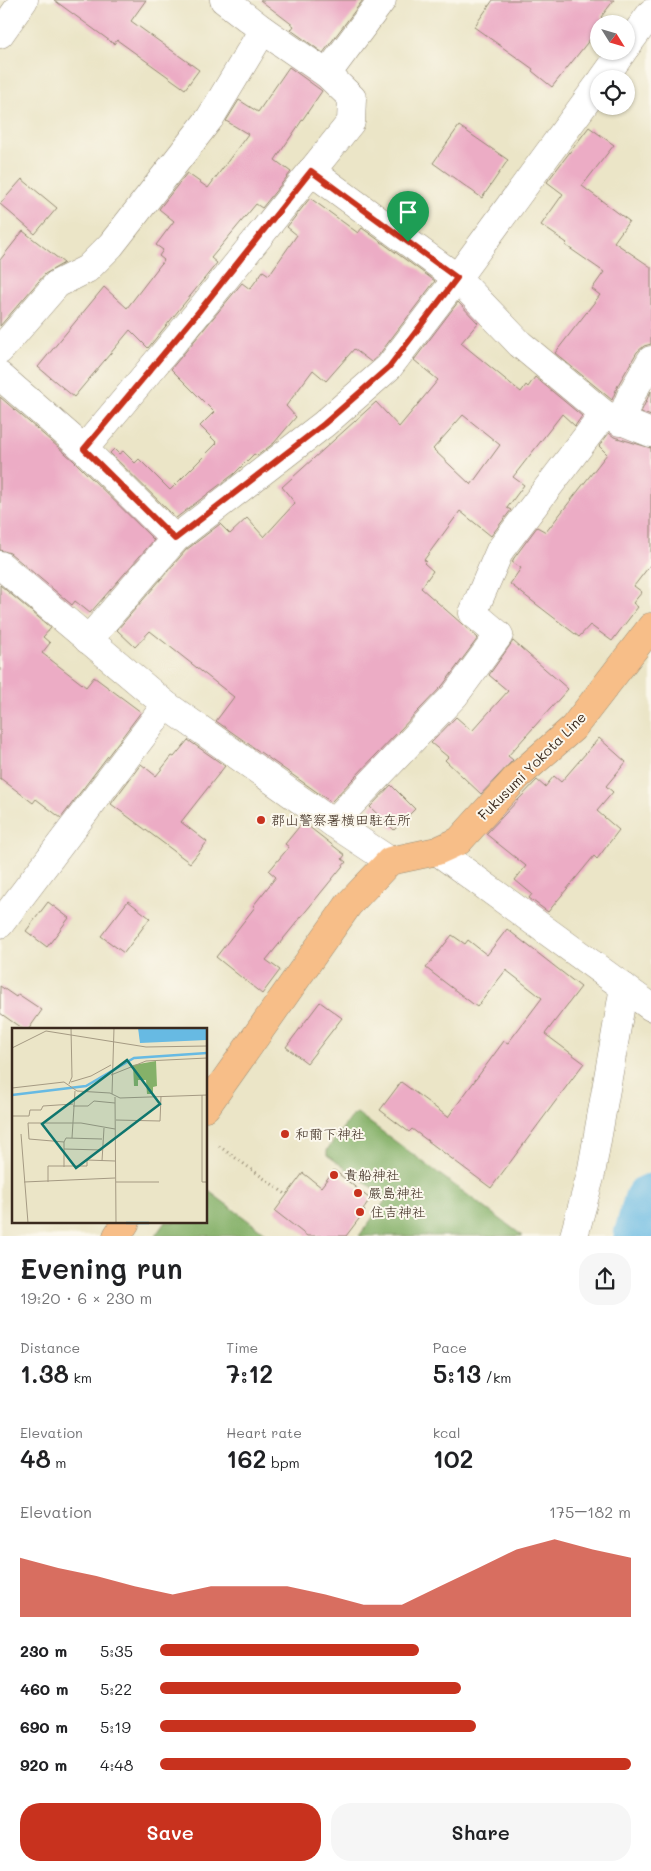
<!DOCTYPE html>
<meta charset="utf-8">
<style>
body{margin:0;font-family:Mali,"Klee One",sans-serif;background:#f6f6f6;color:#202124;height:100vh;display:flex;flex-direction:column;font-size:19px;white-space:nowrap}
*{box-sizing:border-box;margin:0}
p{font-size:16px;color:#757577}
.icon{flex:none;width:28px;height:28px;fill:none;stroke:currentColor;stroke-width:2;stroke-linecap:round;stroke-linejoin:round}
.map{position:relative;height:1236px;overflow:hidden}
.side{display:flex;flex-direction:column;background:#fff;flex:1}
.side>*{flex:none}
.needle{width:32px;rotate:127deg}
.tools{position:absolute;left:590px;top:15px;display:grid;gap:10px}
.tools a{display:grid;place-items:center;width:45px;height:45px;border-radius:50%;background:#fff;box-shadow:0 1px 4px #0004;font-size:25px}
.pin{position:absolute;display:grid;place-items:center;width:42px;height:42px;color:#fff;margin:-51px -21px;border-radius:50% 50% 50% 0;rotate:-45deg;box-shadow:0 0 5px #0007}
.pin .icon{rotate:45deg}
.round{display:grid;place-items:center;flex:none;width:52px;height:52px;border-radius:20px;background:#f6f6f6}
.head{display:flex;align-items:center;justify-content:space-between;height:85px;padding:0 20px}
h1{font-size:28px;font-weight:600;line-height:38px}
.stats{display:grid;grid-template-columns:repeat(3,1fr);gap:8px;height:85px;padding:5px 20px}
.stats div{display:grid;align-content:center}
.stats b{font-size:25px;font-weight:600}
.stats small{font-size:14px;font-weight:400}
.stats p{font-size:14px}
.chart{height:140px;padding:10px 20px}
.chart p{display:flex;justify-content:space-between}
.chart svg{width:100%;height:90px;margin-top:5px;fill:#c8321e;opacity:.7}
.action{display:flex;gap:10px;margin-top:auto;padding:10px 20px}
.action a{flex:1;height:58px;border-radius:20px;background:#c8321e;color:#fff;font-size:20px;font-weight:600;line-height:58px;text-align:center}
.action a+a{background:#f6f6f6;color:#202124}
ul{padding:0 20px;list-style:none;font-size:16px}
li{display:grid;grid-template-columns:80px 60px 1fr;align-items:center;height:38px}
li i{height:12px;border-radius:6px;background:#c8321e}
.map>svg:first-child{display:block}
</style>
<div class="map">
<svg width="651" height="1236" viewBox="0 0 651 1236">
<rect width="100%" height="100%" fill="#fbf7ec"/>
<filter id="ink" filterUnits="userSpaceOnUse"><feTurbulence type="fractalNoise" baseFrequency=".02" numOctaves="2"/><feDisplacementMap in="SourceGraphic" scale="10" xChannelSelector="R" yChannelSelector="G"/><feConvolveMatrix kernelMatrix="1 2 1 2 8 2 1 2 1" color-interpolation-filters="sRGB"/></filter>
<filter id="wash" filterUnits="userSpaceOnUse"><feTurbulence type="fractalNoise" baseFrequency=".0096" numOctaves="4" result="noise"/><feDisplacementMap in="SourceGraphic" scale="20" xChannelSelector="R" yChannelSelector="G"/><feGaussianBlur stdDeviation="1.12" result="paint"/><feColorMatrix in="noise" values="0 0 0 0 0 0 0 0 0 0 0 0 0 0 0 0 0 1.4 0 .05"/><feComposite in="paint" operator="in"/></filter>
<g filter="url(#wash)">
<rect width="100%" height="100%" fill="#ebe5c7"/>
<g fill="#85b169" stroke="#606e44">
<polygon points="357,1113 523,1236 359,1236 385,1201 385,1197 327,1155 327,1150 350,1118"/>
<polygon points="206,1189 269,1236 155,1236 165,1222 206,1222"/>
</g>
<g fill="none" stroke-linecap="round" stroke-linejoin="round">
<polyline stroke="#67bae3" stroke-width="55" points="641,1236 651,1201"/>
</g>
<g id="blocks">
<g fill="#ecacc5" fill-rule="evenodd">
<polygon points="54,0 146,0 131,21 199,70 185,89 117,40 114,44"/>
<polygon points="260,0 363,0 323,53 291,30 294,26"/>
<polygon points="493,0 614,0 601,17 605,20 602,24 599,24 599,28 552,87 532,71 533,69 474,27"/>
<polygon points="289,67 322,91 275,160 291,172 262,208 256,204 211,258 217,263 148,348 130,330 74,397 38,367 104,287 127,308 164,260 159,256 163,250 156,245 174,221 159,209 187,173 208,188 248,134 226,121 239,100 258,112"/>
<polygon points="459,126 508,160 482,198 433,163"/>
<polygon points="589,127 614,145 582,186 629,221 614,242 651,267 651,344 644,346 637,352 618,385 612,400 555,353 600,295 592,289 604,272 565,245 567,243 541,225 563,194 547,182"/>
<polygon points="22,179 57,208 35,234 0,204"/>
<polygon points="310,198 358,233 362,228 435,281 378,356 371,362 354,349 326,381 313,370 286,406 296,417 274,443 257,456 254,454 234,474 176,518 110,453 114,449 119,454 123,451 135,463 139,459 170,490 217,443 200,426 214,412 171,369 242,283 250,289 263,271 269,275 297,235 287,227"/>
<polygon points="23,231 64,263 45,274 0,326 0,260"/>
<path d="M 458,302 L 478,323 L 461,343 L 521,392 L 526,385 L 528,387 L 535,377 L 582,416 L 575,426 L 562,414 L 513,477 L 524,485 L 507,508 L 511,510 L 491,536 L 460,511 L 424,560 L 426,561 L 424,563 L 433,571 L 421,588 L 478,638 L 443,685 L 331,802 L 216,721 L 234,697 L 150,631 L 135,647 L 117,630 L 186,550 L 220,524 L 230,534 L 247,518 L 264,537 L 295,503 L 282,487 L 376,402 L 399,427 L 438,380 L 414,360 ZM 463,415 L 500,445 L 471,485 L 433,449 Z"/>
<polygon points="651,391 651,416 641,412"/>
<polygon points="0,397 73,460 154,540 90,613 75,601 72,605 10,553 0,550"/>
<polygon points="609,433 614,437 651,448 651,564 634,586 642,592 633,603 638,607 612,641 590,625 579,637 510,584 521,568 512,562 514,558 537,527 546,532 607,454 599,446"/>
<polygon points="0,585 51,628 43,637 50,643 42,653 86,687 94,677 141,712 61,818 36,799 33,803 0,778"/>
<polygon points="513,641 568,689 508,756 513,760 481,794 445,760 448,757 431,743 456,717 472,731 508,691 489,675"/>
<polygon points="599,738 626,762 606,786 613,792 597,811 619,830 597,859 594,856 548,912 529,898 532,894 515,880 526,866 486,834 537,780 545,787 554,776 561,782"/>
<polygon points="188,740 225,766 181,822 207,842 190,863 111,804 141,764 156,776 172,756 174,757"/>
<polygon points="391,785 415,809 394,830 370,807"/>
<polygon points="303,822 345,855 342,859 346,862 266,960 280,970 262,994 216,957 255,907 253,906 276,877 269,871 289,847 285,844"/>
<polygon points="128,901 150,918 124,953 101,936"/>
<polygon points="48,902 69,918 47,947 26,931"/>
<polygon points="507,929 581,987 545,1034 584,1063 491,1188 412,1129 409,1132 380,1110 401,1082 448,1117 504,1041 508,1043 542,998 506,970 477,1007 426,968 452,935 465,944 468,940 487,955"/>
<polygon points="0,986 16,997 18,994 42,1010 28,1030 24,1030 0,1013"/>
<polygon points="320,1002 342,1018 307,1063 286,1047"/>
<polygon points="334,1170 370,1199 363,1209 365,1211 346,1236 307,1236 275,1211 303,1173 321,1187"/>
</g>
</g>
</g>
<g filter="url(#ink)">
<use href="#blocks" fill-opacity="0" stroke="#938872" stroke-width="1"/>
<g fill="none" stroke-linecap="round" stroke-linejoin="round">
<g stroke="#938872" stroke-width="29">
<g id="minor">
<polyline points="224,0 263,30 327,74 382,0"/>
<polyline points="0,34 24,0"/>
<polyline points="626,47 651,13"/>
<polyline points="603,79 623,51"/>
<polyline points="311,171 457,278 520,344 604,414 651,433"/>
<polyline points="0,350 57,284 87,269 111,245 210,118 263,30"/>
<polyline points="0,376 84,449 175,539"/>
<polyline points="620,422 632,393 651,360"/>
<polyline points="84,449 196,315 351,122 352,98 327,74"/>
<polyline points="0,565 166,705 333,823 390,861"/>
<polyline points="88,640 175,539 324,424 389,367 457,278 599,84"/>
<polyline points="333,823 455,695 499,635 473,613 500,550 604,414"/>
<polyline points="437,851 651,1007"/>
<polyline points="0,924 166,705"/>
<polyline points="574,1236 591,1174 624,987"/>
</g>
</g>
<g stroke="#938872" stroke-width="29">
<g id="major">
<polyline points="206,1107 349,904 390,861 437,851 459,841 518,776 573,728 651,627"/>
<polyline points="117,1236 126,1222"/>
</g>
</g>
<polyline stroke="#938872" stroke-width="3" stroke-dasharray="1 4" stroke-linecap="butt" points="219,1146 287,1195"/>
<use href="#minor" stroke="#fff" stroke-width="28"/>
<use href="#major" stroke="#f7be88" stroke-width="28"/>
</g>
</g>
<g fill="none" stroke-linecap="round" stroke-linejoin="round" filter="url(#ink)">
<g stroke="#fff" stroke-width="10">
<polygon id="route" points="311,171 457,278 389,367 324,424 175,539 84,449 196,315"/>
</g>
<use href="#route" stroke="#c8321e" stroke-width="6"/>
</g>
<g fill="#c8321e" stroke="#fbf7ec" stroke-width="2">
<circle cx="261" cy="820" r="5"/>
<circle cx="285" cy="1134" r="5"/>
<circle cx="334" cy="1175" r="5"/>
<circle cx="358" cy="1193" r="5"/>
<circle cx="360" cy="1212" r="5"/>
</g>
<g text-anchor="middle" stroke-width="4" stroke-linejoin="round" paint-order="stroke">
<g font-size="14" fill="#3b2a1e" stroke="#fbf7ec">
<text transform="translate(532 766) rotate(-45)" y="5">Fukusumi Yokota Line</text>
</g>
<g font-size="14" fill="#3b2a1e" stroke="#fbf7ec" text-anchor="start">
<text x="271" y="825">郡山警察署横田駐在所</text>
<text x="295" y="1139">和爾下神社</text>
<text x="344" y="1180">貴船神社</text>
<text x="368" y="1198">嚴島神社</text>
<text x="370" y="1217">住吉神社</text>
</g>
</g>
<g transform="translate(12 1028)">
<rect width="195" height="195" fill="#ebe5c7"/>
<path d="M 144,33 L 145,58 L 141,59 L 141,66 L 135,66 L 134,52 L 126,52 L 126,58 L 122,58 L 121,37 Z" fill="#85b169"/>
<path d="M 126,0 L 195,0 L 195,12 L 128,15 Z" fill="#67bae3"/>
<path fill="none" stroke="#67bae3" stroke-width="2.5" d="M 0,67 L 74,58 L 122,30 L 195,25M 114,195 L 137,195"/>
<path fill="none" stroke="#a59a83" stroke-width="1" d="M 0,20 L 34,3 L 134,19 L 195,18M 99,47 L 134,33 L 195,30M 59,54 L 79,48 L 99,37M 57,56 L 60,49 L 59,0M 0,60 L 52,54 L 65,63 L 98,65 L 108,70 L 195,67M 100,66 L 102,0M 190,67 L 190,154 L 195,154M 103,69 L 104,195M 61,78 L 76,78 L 82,73 L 103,75M 0,88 L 17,88 L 18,82 L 29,82 L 31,78 L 61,76M 104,92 L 148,93 L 149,68M 9,106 L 16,195M 60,110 L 63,63M 52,114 L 54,110 L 90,111M 52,121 L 90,122M 90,133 L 92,100M 52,139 L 52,114 L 17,111 L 16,95 L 69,95 L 103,101M 12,154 L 103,150M 36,154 L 36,138 L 75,138 L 75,132 L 103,133M 104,154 L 147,154"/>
<path fill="#0f766e" fill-opacity="0.15" stroke="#0f766e" stroke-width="2.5" d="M 115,32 L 148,76 L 64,140 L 30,96 Z"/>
<rect width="195" height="195" fill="none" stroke="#3b2a1e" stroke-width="2.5"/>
</g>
</svg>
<div class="tools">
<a><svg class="needle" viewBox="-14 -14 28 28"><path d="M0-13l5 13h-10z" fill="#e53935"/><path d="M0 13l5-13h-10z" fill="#757577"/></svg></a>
<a><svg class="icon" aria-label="locate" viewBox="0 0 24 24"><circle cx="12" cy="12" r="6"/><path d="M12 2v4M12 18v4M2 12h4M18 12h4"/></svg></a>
</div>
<div class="pin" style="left:408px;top:242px;background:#1e9e55"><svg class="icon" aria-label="arrive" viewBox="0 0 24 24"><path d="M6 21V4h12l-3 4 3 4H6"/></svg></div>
</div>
<section class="side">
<div class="head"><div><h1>Evening run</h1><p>19:20 · 6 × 230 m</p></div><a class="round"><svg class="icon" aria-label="share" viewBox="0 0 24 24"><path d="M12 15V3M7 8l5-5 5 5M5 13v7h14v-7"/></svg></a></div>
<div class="stats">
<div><p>Distance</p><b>1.38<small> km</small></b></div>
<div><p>Time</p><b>7:12</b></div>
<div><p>Pace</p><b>5:13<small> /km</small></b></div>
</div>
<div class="stats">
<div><p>Elevation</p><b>48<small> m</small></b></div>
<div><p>Heart rate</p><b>162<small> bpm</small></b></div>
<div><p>kcal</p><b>102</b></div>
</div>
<div class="chart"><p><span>Elevation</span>175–182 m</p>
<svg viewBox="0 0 160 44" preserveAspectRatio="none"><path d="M0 44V15L10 20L20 24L30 29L40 33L50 29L60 29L70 29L80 33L90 38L100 38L110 29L120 20L130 11L140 6L150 11L160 15V44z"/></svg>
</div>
<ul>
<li><b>230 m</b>5:35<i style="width:55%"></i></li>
<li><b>460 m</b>5:22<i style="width:64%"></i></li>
<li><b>690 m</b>5:19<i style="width:67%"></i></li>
<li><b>920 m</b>4:48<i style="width:100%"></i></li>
</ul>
<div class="action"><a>Save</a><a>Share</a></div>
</section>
